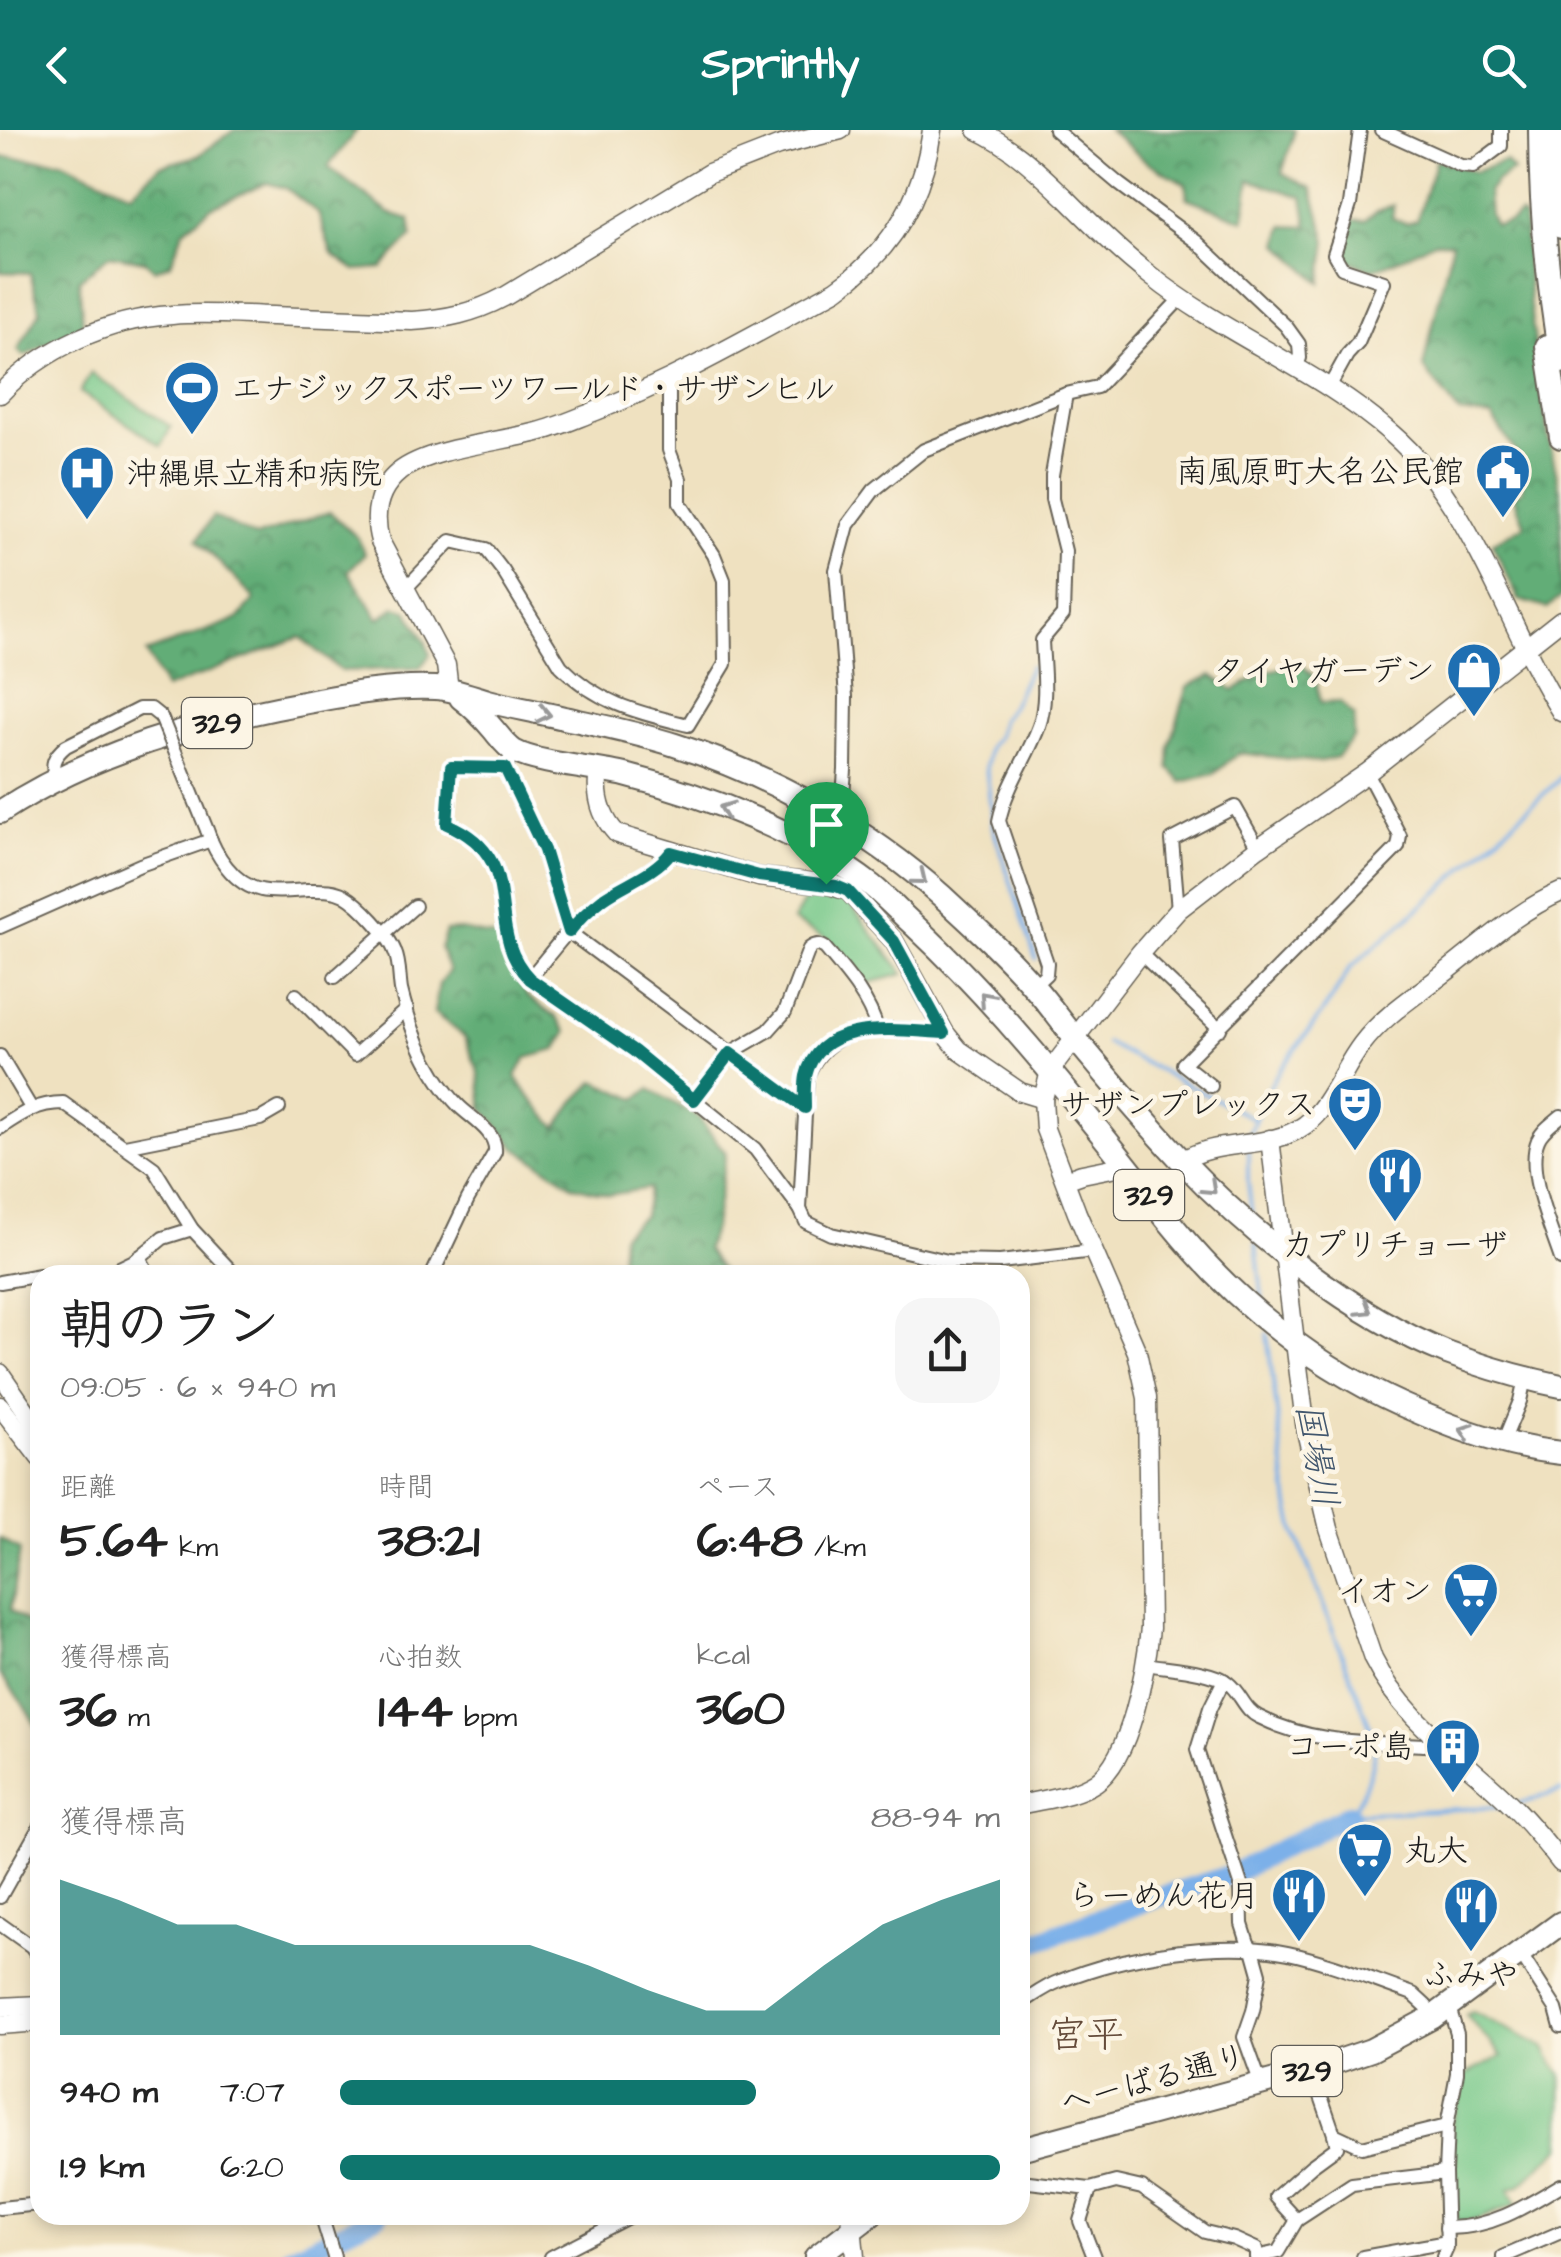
<!DOCTYPE html>
<html lang="ja">
<meta charset="utf-8">
<style>
body{margin:0;font-family:"Architects Daughter","Klee One",sans-serif;background:#f6f6f6;color:#222;height:100vh;display:flex;flex-direction:column;font-size:38px;white-space:nowrap}
*{box-sizing:border-box;margin:0}
p{font-size:32px;color:#767676}
.icon{flex:none;width:55px;height:55px;fill:none;stroke:currentColor;stroke-width:2;stroke-linecap:round;stroke-linejoin:round}
.map{position:relative;flex:1;overflow:hidden}
.sheet{position:absolute;left:30px;top:1135px;width:1000px;height:960px;display:flex;flex-direction:column;background:#fff;border-radius:30px;box-shadow:0 5px 15px #0003}
.sheet>*{flex:none}
.pin{position:absolute;display:grid;place-items:center;width:85px;height:85px;color:#fff;margin:-102px -42px;border-radius:50% 50% 50% 0;rotate:-45deg;box-shadow:0 0 10px #0007}
.pin .icon{rotate:45deg}
.round{display:grid;place-items:center;flex:none;width:105px;height:105px;border-radius:30px;background:#f6f6f6}
.summary{display:flex;align-items:center;justify-content:space-between;height:170px;padding:0 30px}
h1{font-size:55px;font-weight:700;line-height:75px}
.metrics{display:grid;grid-template-columns:repeat(3,1fr);gap:15px;height:170px;padding:10px 30px}
.metrics div{display:grid;align-content:center}
.metrics b{font-size:50px;font-weight:700}
.metrics small{font-size:28px;font-weight:400}
.metrics p{font-size:28px}
.chart{height:280px;padding:20px 30px}
.chart p{display:flex;justify-content:space-between}
.chart svg{width:100%;height:180px;margin-top:10px;fill:#0f766e;opacity:.7}
ul{padding:0 30px;list-style:none;font-size:32px}
li{display:grid;grid-template-columns:160px 120px 1fr;align-items:center;height:75px}
li i{height:25px;border-radius:12px;background:#0f766e}
header{display:flex;justify-content:space-between;align-items:center;height:130px;padding:0 30px;background:#0f766e;color:#fff;font-size:45px;font-weight:700}
.map>svg:first-child{display:block}
</style>
<header><svg class="icon" aria-label="back" viewBox="0 0 24 24"><path d="M15 5l-7 7 7 7"/></svg>Sprintly<svg class="icon" aria-label="search" viewBox="0 0 24 24"><circle cx="10" cy="10" r="6"/><path d="M15 15l6 6"/></svg></header>
<div class="map">
<svg width="1561" height="2127" viewBox="0 0 1561 2127">
<defs>
<pattern id="forest-crowns" width="20" height="18" patternUnits="userSpaceOnUse" patternTransform="scale(2.5)"><rect width="20" height="18" fill="#62ad77"/><path d="M2 6a3 3 0 1 1 6 0M12 15a3 3 0 1 1 6 0" fill="none" stroke="#508c61"/></pattern>
</defs>
<rect width="100%" height="100%" fill="#fcf5e5"/>
<filter id="ink" filterUnits="userSpaceOnUse"><feTurbulence type="fractalNoise" baseFrequency=".01" numOctaves="2"/><feDisplacementMap in="SourceGraphic" scale="20" xChannelSelector="R" yChannelSelector="G"/><feConvolveMatrix kernelMatrix="1 2 1 2 8 2 1 2 1" color-interpolation-filters="sRGB"/></filter>
<filter id="wash" filterUnits="userSpaceOnUse"><feTurbulence type="fractalNoise" baseFrequency=".0048" numOctaves="4" result="noise"/><feDisplacementMap in="SourceGraphic" scale="40" xChannelSelector="R" yChannelSelector="G"/><feGaussianBlur stdDeviation="2.25" result="paint"/><feColorMatrix in="noise" values="0 0 0 0 0 0 0 0 0 0 0 0 0 0 0 0 0 1.4 0 .05"/><feComposite in="paint" operator="in"/></filter>
<g filter="url(#wash)">
<rect width="100%" height="100%" fill="#efe1c0"/>
<g fill="url(#forest-crowns)" stroke="#3f644a" stroke-width="2.5">
<polygon points="234,0 357,0 328,37 389,83 410,89 412,106 382,138 355,140 332,124 318,83 286,58 267,53 211,77 183,101 171,133 155,140 145,131 109,125 79,150 83,196 24,226 18,220 40,181 30,143 0,142 0,27 61,31 131,63 160,36 198,26"/>
<polygon points="1109,0 1295,0 1282,43 1312,58 1327,111 1321,153 1279,114 1284,96 1308,97 1303,67 1250,50 1244,90 1187,68 1186,54 1147,32"/>
<polygon points="1436,29 1475,42 1505,31 1513,41 1497,51 1488,62 1490,85 1495,95 1510,92 1520,84 1524,87 1530,177 1547,299 1561,365 1561,467 1547,478 1519,470 1492,413 1525,395 1513,366 1522,360 1525,336 1492,287 1459,283 1423,237 1452,113 1434,111 1404,127 1373,140 1346,130 1340,121 1352,90 1365,90 1376,81 1394,75 1392,88 1406,93 1417,90"/>
<polygon points="330,382 358,408 365,424 348,441 379,489 395,477 407,480 425,510 430,525 420,538 341,541 300,507 165,559 146,523 238,489 255,469 197,410 213,386 256,407"/>
<polygon points="1301,534 1315,548 1321,573 1340,572 1354,586 1354,607 1337,627 1318,632 1238,623 1214,644 1182,652 1169,638 1170,615 1188,556 1212,545 1234,560 1267,541"/>
<polygon points="461,800 496,807 527,866 556,887 567,902 556,920 526,928 516,946 526,962 557,998 574,972 595,951 636,969 650,959 698,987 726,1023 714,1096 706,1119 725,1145 619,1145 622,1104 644,1085 649,1058 609,1065 574,1056 515,1017 483,978 479,943 464,906 434,883 439,854 449,841 440,818 446,801"/>
<polygon points="0,1408 20,1421 10,1480 40,1502 40,1602 21,1570 0,1544"/>
</g>
<g fill="#78c98b" stroke="#4a7254" stroke-width="2.5">
<polygon points="91,243 171,297 161,316 80,262"/>
<polygon points="836,762 850,774 904,844 861,855 826,808 793,791 809,763"/>
<polygon points="1473,1882 1544,1917 1561,1945 1561,2017 1521,2055 1509,2059 1517,2074 1476,2090 1456,2093 1452,1996 1463,1946 1502,1926 1466,1885"/>
</g>
<g fill="none" stroke-linecap="round" stroke-linejoin="round">
<g stroke="#7cb0e9" stroke-width="4">
<polyline points="1030,537 1013,574 1002,589 997,606 989,617 986,636 993,698 1036,829"/>
<polyline points="1106,913 1254,989"/>
<polyline points="1249,1005 1263,969 1275,947 1332,869 1350,838 1436,764 1561,648"/>
<polyline points="1248,1020 1248,1052 1252,1085"/>
<polyline points="1256,1114 1263,1174"/>
<polyline points="1267,1204 1289,1375 1295,1402 1374,1607"/>
<polyline points="1518,1674 1561,1661"/>
<path d="M 1349,1684 C 1364,1664 1372,1642 1375,1617"/>
<polyline points="1349,1684 1504,1677"/>
</g>
<g stroke="#7cb0e9" stroke-width="20">
<polyline points="1020,1817 1168,1764 1230,1745 1349,1684"/>
<polyline points="290,2127 378,2085"/>
</g>
</g>
</g>
<g filter="url(#ink)">
<g fill="none" stroke-linecap="round" stroke-linejoin="round">
<g stroke="#666155" stroke-width="16">
<g id="street">
<polyline points="1055,0 1119,54 1197,112 1286,196 1299,214 1300,228 1295,238"/>
<polyline points="1381,0 1461,36 1473,37 1501,16 1501,0"/>
<polyline points="1335,263 1332,252 1347,225 1358,213 1384,152 1342,138 1334,124 1350,75 1360,0"/>
<path d="M 405,459 L 451,411 L 486,419 L 503,441 L 561,536 C 598,574 640,583 688,595 L 725,534 L 724,450 L 714,425 L 680,373 L 680,349 L 669,320 L 669,253 L 667,248"/>
<path d="M 514,621 L 505,639 L 451,637 L 447,694 C 533,731 479,797 529,849 L 634,921 L 755,1019 L 800,1079 L 806,1092 L 831,1104 L 948,1131 L 1000,1132 L 1085,1122 L 1093,1118"/>
<polyline points="505,639 543,720 569,802 805,978"/>
<path d="M 56,649 C 50,634 54,626 66,616 L 139,579 L 151,579 L 161,587"/>
<polyline points="841,691 845,640 846,567 836,440 848,395 874,360 924,320 1066,264 1097,257 1181,168"/>
<path d="M 207,700 C 215,724 234,755 261,760 C 275,763 292,761 307,760 C 320,760 333,759 344,765 C 360,774 389,805 395,822 C 400,833 399,848 401,860 C 408,889 419,920 435,945 C 442,956 450,967 459,976 C 472,989 497,1002 495,1022 L 468,1069 L 432,1145"/>
<polyline points="1178,780 1172,710 1235,677 1258,718"/>
<polyline points="0,797 140,735 211,710"/>
<polyline points="1140,823 1220,899"/>
<polyline points="335,847 415,776"/>
<path d="M 529,849 C 553,821 575,788 606,767 C 628,751 654,743 671,721"/>
<path d="M 1033,856 L 1046,844 L 1047,833 L 999,691 C 1006,656 1027,629 1039,596 C 1048,570 1043,537 1042,510 L 1063,485 L 1065,421 L 1052,369 L 1052,345 L 1066,264"/>
<polyline points="296,865 355,925 407,879"/>
<polyline points="0,926 31,978"/>
<polyline points="1211,956 1183,934 1398,717 1400,706 1367,643"/>
<path d="M 694,969 L 730,923 L 768,901 L 785,882 L 809,819 C 815,814 818,814 825,818 C 845,842 869,868 877,899"/>
<path d="M 1561,986 C 1553,993 1542,1000 1538,1010 C 1525,1040 1551,1099 1561,1129"/>
<path d="M 0,998 C 21,984 37,973 63,973 L 154,1038 L 192,1099 L 235,1145"/>
<polyline points="125,1016 260,989 279,978"/>
<path d="M 800,1079 L 807,946 C 832,885 891,900 945,903"/>
<polyline points="139,1127 149,1145"/>
<polyline points="105,1145 136,1130 163,1108 192,1099"/>
<polyline points="0,1152 40,1145"/>
<polyline points="1503,1312 1520,1271 1525,1248"/>
<path d="M 1146,1534 C 1168,1538 1212,1540 1228,1553 C 1241,1563 1244,1580 1259,1587 C 1313,1614 1365,1612 1424,1615 L 1436,1609"/>
<polyline points="1224,1550 1210,1578 1197,1620 1241,1754 1242,1794 1248,1813 1253,1819 1260,1844 1253,1881 1244,1907 1261,1954"/>
<polyline points="0,1767 40,1696"/>
<polyline points="0,1794 31,1816 40,1828"/>
<polyline points="1520,1823 1556,1879 1561,1897"/>
<path d="M 1020,1874 C 1033,1866 1046,1856 1060,1851 C 1124,1825 1221,1809 1288,1823 C 1330,1832 1372,1850 1413,1864 L 1426,1876 L 1433,1887"/>
<polyline points="1312,1940 1334,2004 1362,2017 1447,1996"/>
<polyline points="1020,2051 1090,2059 1116,2052 1142,2058 1205,2102 1234,2109 1256,2119 1256,2127"/>
<polyline points="1090,2059 1080,2091 1094,2127"/>
<polyline points="0,2078 40,2074"/>
<polyline points="321,2085 334,2127"/>
<polyline points="1297,2090 1276,2067 1311,2036 1337,2017 1334,2004"/>
<path d="M 1446,2098 C 1490,2099 1525,2077 1561,2055"/>
<polyline points="551,2127 632,2085"/>
<polyline points="1256,2127 1278,2122 1297,2090 1352,2054 1445,2043"/>
<polyline points="1363,2127 1447,2112"/>
<polyline points="1443,2127 1447,2118 1445,2043 1447,1996 1457,1943 1457,1904 1449,1877"/>
<polyline points="1503,2127 1561,2102"/>
</g>
</g>
<g stroke="#666155" stroke-width="21">
<g id="secondary">
<path d="M 977,0 C 1013,16 1039,43 1067,69 C 1094,96 1121,123 1151,146 C 1226,206 1319,240 1392,304 C 1473,374 1505,493 1561,582"/>
<path d="M 0,264 C 43,218 109,189 172,185 C 205,182 239,185 273,186 C 319,188 365,189 412,191 C 446,189 474,183 504,167 L 709,43 L 778,16 L 841,0"/>
<path d="M 449,560 L 446,535 L 380,411 C 373,385 377,360 399,342 C 429,318 500,312 538,302 C 558,297 577,288 596,281 C 678,249 758,202 836,160 C 892,121 923,68 932,0"/>
<path d="M 599,639 C 595,664 600,686 617,704 L 759,747 L 826,754 L 848,761 L 894,811 L 945,903 L 959,920 L 1020,962 L 1043,969"/>
<polyline points="831,739 841,691"/>
<path d="M 1270,1009 L 1306,1301 L 1329,1399 L 1373,1529 C 1404,1591 1457,1623 1505,1669 C 1526,1689 1544,1711 1561,1733"/>
<path d="M 1182,1031 C 1218,1008 1269,1021 1305,995 C 1331,975 1342,940 1362,914 C 1383,886 1415,866 1442,845 C 1480,816 1517,781 1561,762"/>
<polyline points="1065,1050 1082,1044 1127,1035"/>
<polyline points="0,1243 40,1301"/>
<polyline points="0,1276 40,1328"/>
<path d="M 1020,1675 C 1044,1669 1075,1666 1096,1652 C 1131,1628 1146,1539 1150,1498 L 1147,1268 L 1137,1222 L 1077,1083 L 1045,999 L 1043,969 L 1050,941 L 1140,823 L 1178,780 L 1258,718 L 1367,643 L 1561,490"/>
<polyline points="0,1877 40,1875"/>
<polyline points="0,1895 40,1892"/>
<polyline points="851,2085 855,2127"/>
</g>
</g>
<g stroke="#666155" stroke-width="26">
<g id="highway">
<path d="M 1540,0 C 1540,78 1548,155 1561,232"/>
<polyline points="1557,0 1561,97"/>
<polyline points="1547,216 1561,307"/>
<path d="M 461,568 C 473,577 483,587 493,599 C 499,606 506,616 514,621 C 537,634 596,638 625,645 C 708,666 804,703 872,756 C 887,768 901,784 916,797 C 995,871 1064,957 1131,1041 C 1145,1059 1157,1078 1172,1095 C 1203,1133 1241,1171 1280,1201 C 1324,1236 1372,1263 1423,1284 C 1467,1303 1513,1318 1561,1323"/>
<path d="M 0,682 C 91,622 202,591 308,572 C 349,564 393,556 435,558 C 453,559 471,566 488,571 C 503,575 518,578 533,581 C 580,592 628,600 675,615 C 773,646 867,699 943,767 C 974,796 1007,825 1034,857 C 1048,873 1061,891 1074,907 C 1109,949 1145,991 1182,1031 C 1251,1104 1354,1186 1447,1223 C 1484,1237 1522,1248 1561,1256"/>
<polyline points="1020,2019 1312,1940 1371,1920 1433,1887 1561,1793"/>
<polyline points="816,2127 871,2085"/>
</g>
</g>
<use href="#street" stroke="#fff" stroke-width="12"/>
<use href="#secondary" stroke="#fff" stroke-width="18"/>
<use href="#highway" stroke="#fff" stroke-width="22"/>
<g stroke="#666155" stroke-width="16" stroke-linecap="butt">
<polyline id="street-bridge" points="161,587 207,700"/>
</g>
<use href="#street-bridge" stroke="#fff" stroke-width="12"/>
</g>
<defs><path id="oneway-chevron" d="M-2-3.5L2.5 0L-2 3.5" fill="none" stroke-width="1.6" stroke-linecap="round" stroke-linejoin="round" transform="scale(2.5)"/></defs>
<g stroke="#999">
<use href="#oneway-chevron" transform="translate(544 584) rotate(12)"/>
<use href="#oneway-chevron" transform="translate(726 679) rotate(-159)"/>
<use href="#oneway-chevron" transform="translate(920 748) rotate(39)"/>
<use href="#oneway-chevron" transform="translate(986 868) rotate(-132)"/>
<use href="#oneway-chevron" transform="translate(1210 1058) rotate(43)"/>
<use href="#oneway-chevron" transform="translate(1365 1179) rotate(32)"/>
<use href="#oneway-chevron" transform="translate(1466 1301) rotate(-161)"/>
</g>
</g>
<g fill="none" stroke-linecap="round" stroke-linejoin="round" filter="url(#ink)">
<g stroke="#fff" stroke-width="20">
<path id="route" d="M 451,637 L 505,638 L 544,720 L 569,802 C 579,789 591,778 604,768 C 627,752 654,744 671,722 L 759,746 L 836,756 L 848,761 L 894,811 L 944,903 C 900,901 820,886 806,946 C 804,956 805,968 805,978 L 730,923 L 694,970 L 634,921 L 530,849 C 480,798 531,730 447,694 Z"/>
</g>
<use href="#route" stroke="#0f766e" stroke-width="12"/>
</g>
<defs>
<g id="stadium-pin" transform="scale(2.875)"><path d="M0 17L-7.5 6A9.5 9.5 0 1 1 7.5 6Z" fill="#1f6fb2" stroke="#fcf5e5"/><path d="M0-5a6.5 5 0 1 0 0 10a6.5 5 0 1 0 0-10ZM-3.5-1.8h7v3.6h-7Z" fill="#fff"/></g>
<g id="civic-pin" transform="scale(2.875)"><path d="M0 17L-7.5 6A9.5 9.5 0 1 1 7.5 6Z" fill="#1f6fb2" stroke="#fcf5e5"/><path d="M-.6-6.5H3V-4.5H.6V-3L4-1V1h2V6H-6V1h2V-1L-.6-3ZM-1.2 2.5V6h2.4V2.5Z" fill="#fff"/></g>
<g id="hospital-pin" transform="scale(2.875)"><path d="M0 17L-7.5 6A9.5 9.5 0 1 1 7.5 6Z" fill="#1f6fb2" stroke="#fcf5e5"/><path d="M-5-5h3v3.5h4V-5h3V5h-3V1.5h-4V5h-3Z" fill="#fff"/></g>
<g id="shop-pin" transform="scale(2.875)"><path d="M0 17L-7.5 6A9.5 9.5 0 1 1 7.5 6Z" fill="#1f6fb2" stroke="#fcf5e5"/><path d="M-5-2.5h2.3a2.7 3.5 0 0 1 5.4 0H5L5.5 6h-11ZM-1.5-2.5h3a1.5 2.3 0 0 0-3 0Z" fill="#fff"/></g>
<g id="theatre-pin" transform="scale(2.875)"><path d="M0 17L-7.5 6A9.5 9.5 0 1 1 7.5 6Z" fill="#1f6fb2" stroke="#fcf5e5"/><path d="M-5-5.5Q0-4 5-5.5V0Q5 5 0 6Q-5 5-5 0ZM-3.3-2.5H-1v1.5H-3.3ZM1-2.5H3.3v1.5H1ZM-2.8 1Q0 5.5 2.8 1Z" fill="#fff"/></g>
<g id="restaurant-pin" transform="scale(2.875)"><path d="M0 17L-7.5 6A9.5 9.5 0 1 1 7.5 6Z" fill="#1f6fb2" stroke="#fcf5e5"/><path d="M-5-6h1v4h1v-4h1v4h1v-4h1v5L-1.5 .5V6h-2V.5L-5-1ZM5-6V6H3V1.5H1.5Q1.5-4 5-6Z" fill="#fff"/></g>
<g id="supermarket-pin" transform="scale(2.875)"><path d="M0 17L-7.5 6A9.5 9.5 0 1 1 7.5 6Z" fill="#1f6fb2" stroke="#fcf5e5"/><path d="M-6-5.5h2.5l.6 2H6L4.5 2H-2.5L-4.4-4H-6ZM-1.5 3.2a1.3 1.3 0 1 0 .1 0ZM3 3.2a1.3 1.3 0 1 0 .1 0Z" fill="#fff"/></g>
<g id="building-pin" transform="scale(2.875)"><path d="M0 17L-7.5 6A9.5 9.5 0 1 1 7.5 6Z" fill="#1f6fb2" stroke="#fcf5e5"/><path d="M-4-6H4V6H1V3H-1V6H-4ZM-2.5-4.3h1.7v1.8h-1.7ZM.8-4.3h1.7v1.8H.8ZM-2.5-1h1.7V.8h-1.7ZM.8-1h1.7V.8H.8Z" fill="#fff"/></g>
</defs>
<g fill-rule="evenodd">
<use href="#stadium-pin" x="192" y="258"/>
<use href="#civic-pin" x="1503" y="341"/>
<use href="#hospital-pin" x="87" y="343"/>
<use href="#shop-pin" x="1474" y="540"/>
<use href="#theatre-pin" x="1355" y="974"/>
<use href="#restaurant-pin" x="1395" y="1045"/>
<use href="#supermarket-pin" x="1471" y="1460"/>
<use href="#building-pin" x="1453" y="1616"/>
<use href="#supermarket-pin" x="1365" y="1720"/>
<use href="#restaurant-pin" x="1299" y="1765"/>
<use href="#restaurant-pin" x="1471" y="1775"/>
</g>
<g text-anchor="middle" stroke-width="9" stroke-linejoin="round" paint-order="stroke">
<g fill="#fcf5e5" stroke="#5f5d58" stroke-width="2.5">
<rect x="182" y="568" width="70" height="50" rx="8"/>
<rect x="1114" y="1040" width="70" height="50" rx="8"/>
<rect x="1272" y="1916" width="70" height="50" rx="8"/>
</g>
<g font-size="30" font-weight="bold" fill="#1c1c1c">
<text x="217" y="603">329</text>
<text x="1149" y="1075">329</text>
<text x="1307" y="1951">329</text>
</g>
<g font-size="32" fill="#1c1c1c" stroke="#fcf5e5" text-anchor="end">
<text x="231" y="269" text-anchor="start">エナジックスポーツワールド・サザンヒル</text>
<text x="1464" y="352">南風原町大名公民館</text>
<text x="126" y="354" text-anchor="start">沖縄県立精和病院</text>
<text x="1435" y="551">タイヤガーデン</text>
<text x="1316" y="985">サザンプレックス</text>
<text x="1395" y="1125" text-anchor="middle">カプリチョーザ</text>
<text x="1432" y="1471">イオン</text>
<text x="1414" y="1627">コーポ島</text>
<text x="1404" y="1731" text-anchor="start">丸大</text>
<text x="1260" y="1776">らーめん花月</text>
<text x="1471" y="1855" text-anchor="middle">ふみや</text>
</g>
<g font-size="32" fill="#1c1c1c" stroke="#fcf5e5">
<text transform="translate(1153 1949) rotate(-15)" y="11">へーばる通り</text>
</g>
<g font-size="35" font-style="italic" fill="#42576e" stroke="#fcf5e5">
<text transform="translate(1318 1325) rotate(80)" y="12">国場川</text>
</g>
<g font-size="38" fill="#654c3b" stroke="#fcf5e5">
<text x="1086" y="1917">宮平</text>
</g>
</g>
</svg>
<div class="pin" style="left:826px;top:754px;background:#1e9e55"><svg class="icon" aria-label="arrive" viewBox="0 0 24 24"><path d="M6 21V4h12l-3 4 3 4H6"/></svg></div>
<section class="sheet">
<div class="summary"><div><h1>朝のラン</h1><p>09:05 · 6 × 940 m</p></div><a class="round"><svg class="icon" aria-label="share" viewBox="0 0 24 24"><path d="M12 15V3M7 8l5-5 5 5M5 13v7h14v-7"/></svg></a></div>
<div class="metrics">
<div><p>距離</p><b>5.64<small> km</small></b></div>
<div><p>時間</p><b>38:21</b></div>
<div><p>ペース</p><b>6:48<small> /km</small></b></div>
</div>
<div class="metrics">
<div><p>獲得標高</p><b>36<small> m</small></b></div>
<div><p>心拍数</p><b>144<small> bpm</small></b></div>
<div><p>kcal</p><b>360</b></div>
</div>
<div class="chart"><p><span>獲得標高</span>88–94 m</p>
<svg viewBox="0 0 160 44" preserveAspectRatio="none"><path d="M0 44V6L10 11L20 17L30 17L40 22L50 22L60 22L70 22L80 22L90 27L100 33L110 38L120 38L130 27L140 17L150 11L160 6V44z"/></svg>
</div>
<ul>
<li><b>940 m</b>7:07<i style="width:63%"></i></li>
<li><b>1.9 km</b>6:20<i style="width:100%"></i></li>
</ul>
</section>
</div>
